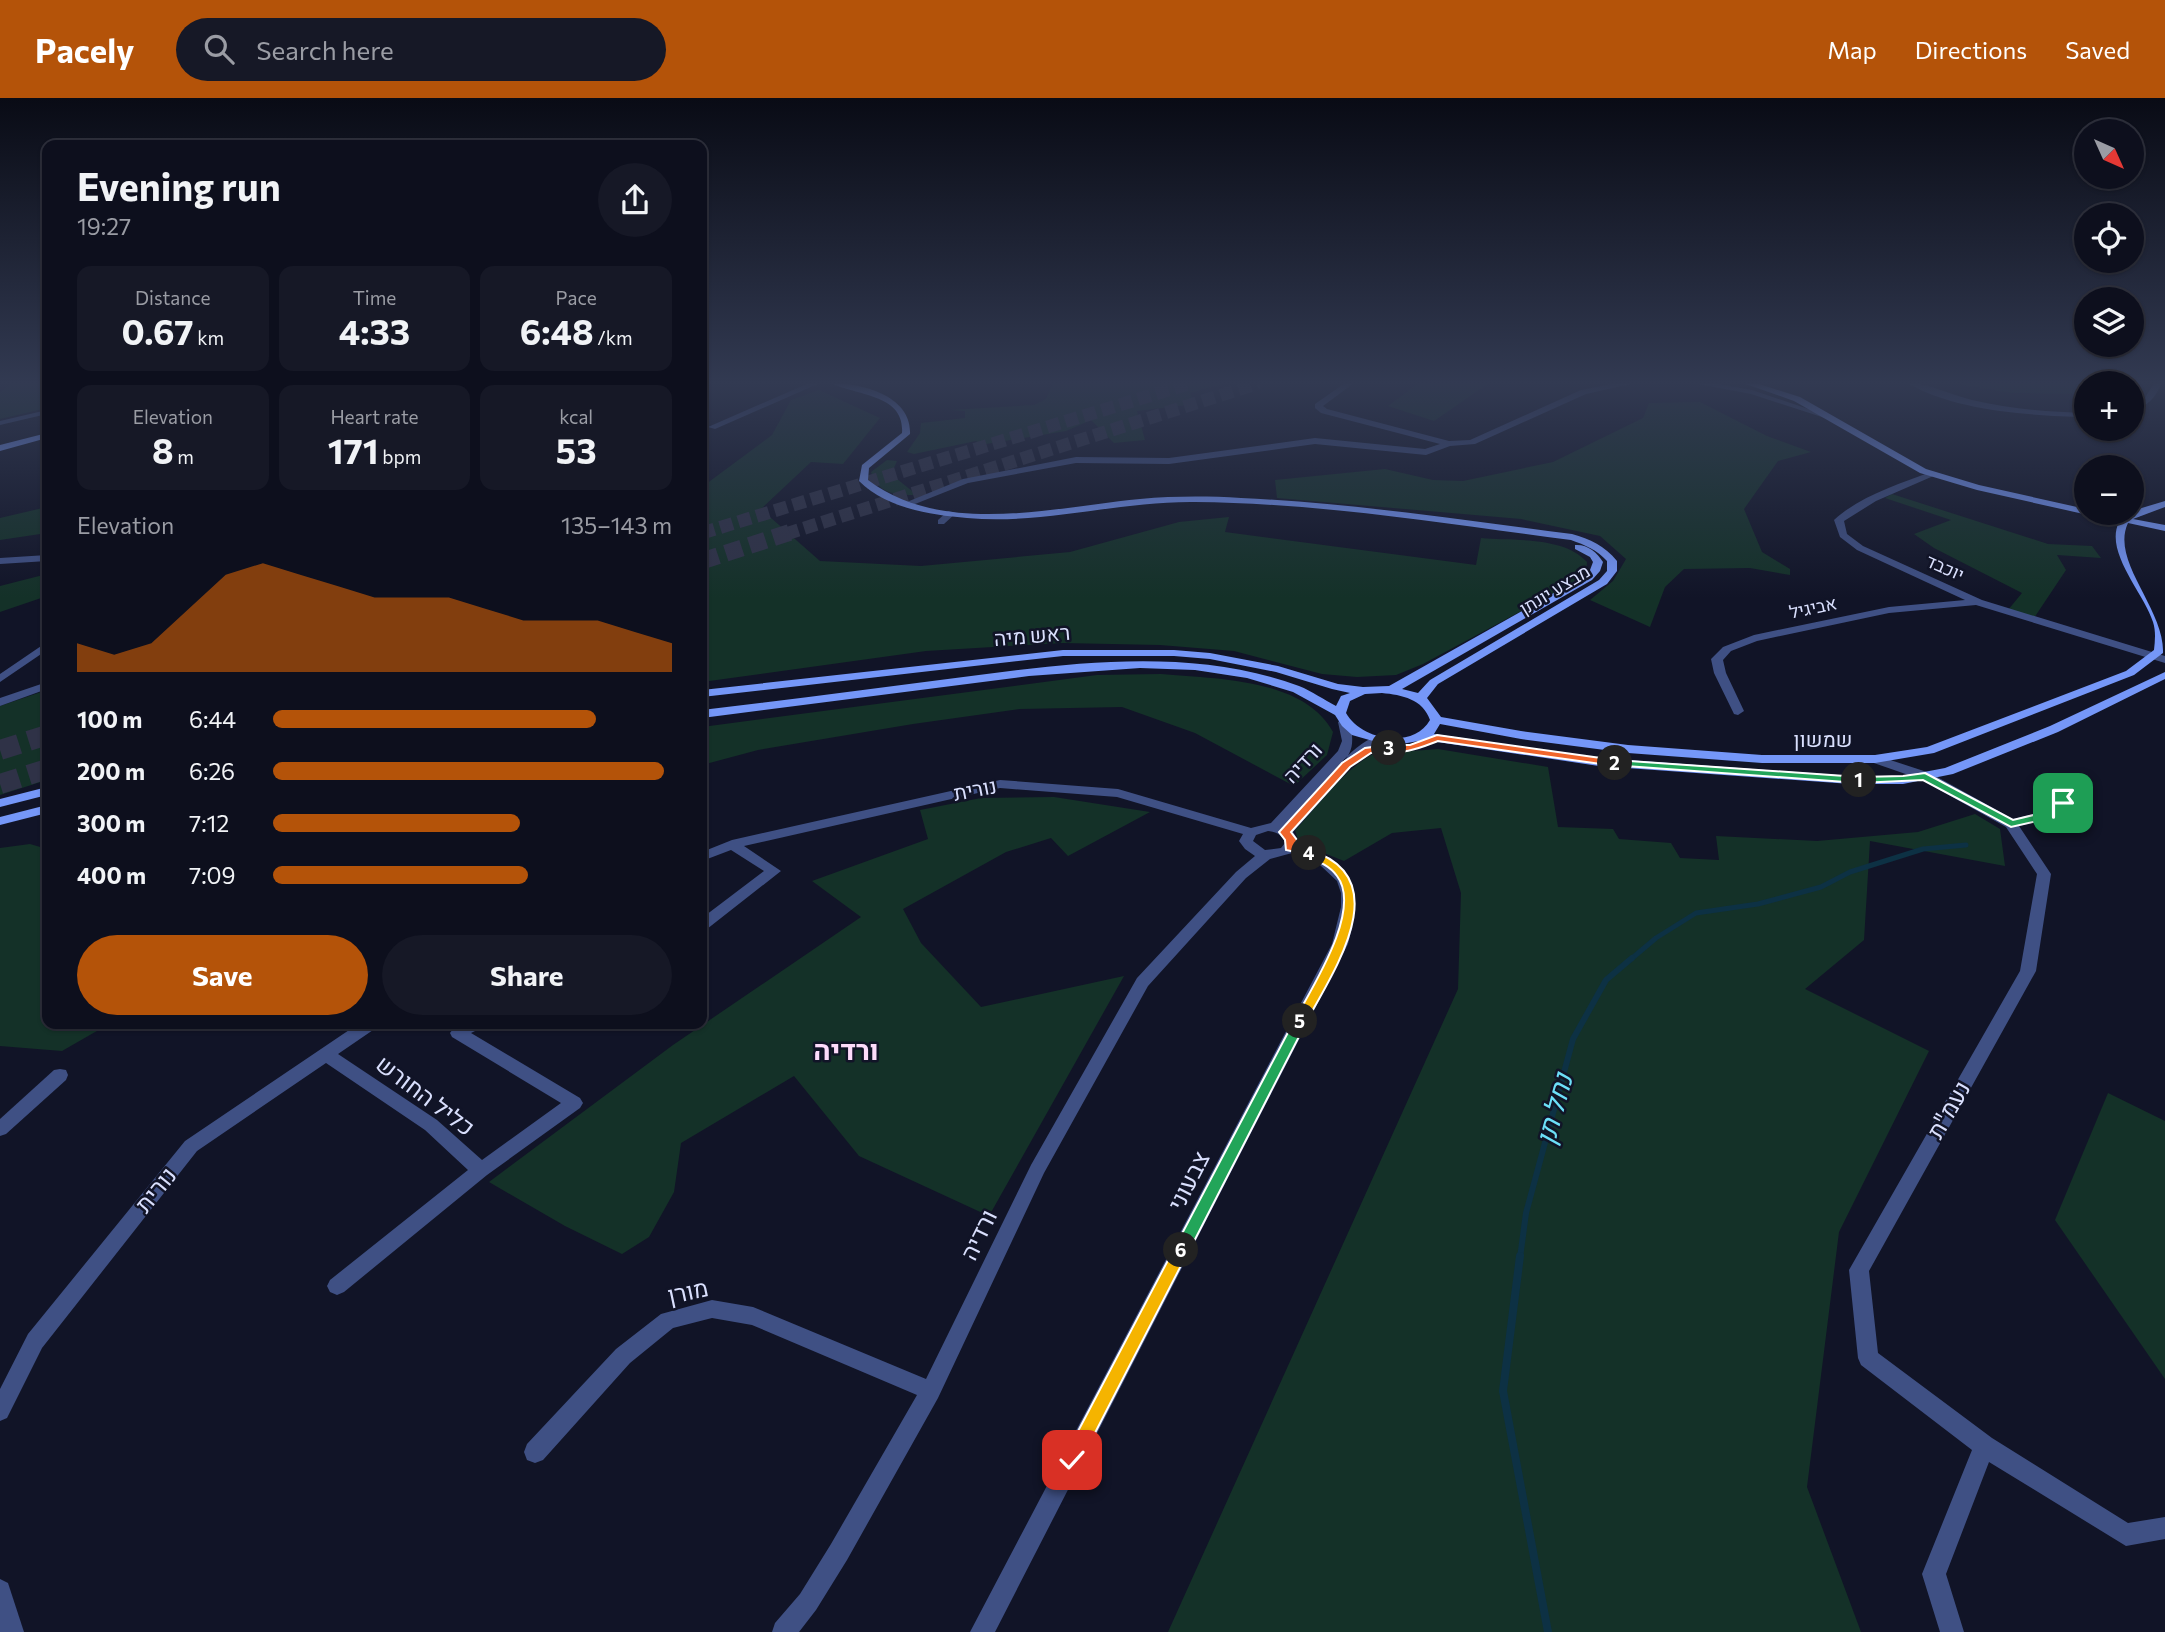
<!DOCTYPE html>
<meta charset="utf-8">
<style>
body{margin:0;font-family:Commissioner,Heebo,sans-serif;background:#161826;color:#f1f3f6;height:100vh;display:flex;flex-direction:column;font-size:26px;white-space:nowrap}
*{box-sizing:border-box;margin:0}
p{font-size:23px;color:#9a9ca4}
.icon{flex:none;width:38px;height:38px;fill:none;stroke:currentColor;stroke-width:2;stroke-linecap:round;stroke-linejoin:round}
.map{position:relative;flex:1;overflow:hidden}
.details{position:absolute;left:42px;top:42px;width:665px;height:889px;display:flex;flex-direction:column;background:#0d0f1d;border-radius:14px;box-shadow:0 2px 5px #0004,0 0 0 2px #2d2f3b}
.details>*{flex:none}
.needle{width:46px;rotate:135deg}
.buttons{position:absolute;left:2074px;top:21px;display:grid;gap:14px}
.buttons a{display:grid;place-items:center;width:70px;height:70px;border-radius:50%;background:#0d0f1d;box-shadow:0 2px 5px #0004,0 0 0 2px #2d2f3b;font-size:35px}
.pin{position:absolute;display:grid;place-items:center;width:60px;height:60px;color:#fff;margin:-30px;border-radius:14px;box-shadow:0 4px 10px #0006}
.km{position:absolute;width:35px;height:35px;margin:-18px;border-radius:50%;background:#222;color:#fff;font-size:19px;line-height:35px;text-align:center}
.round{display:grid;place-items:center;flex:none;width:74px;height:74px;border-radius:37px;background:#161826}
.headline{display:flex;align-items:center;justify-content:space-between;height:119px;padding:0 35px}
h1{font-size:38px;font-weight:700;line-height:52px}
.stats{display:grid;grid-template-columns:repeat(3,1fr);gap:10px;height:119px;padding:7px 35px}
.stats div{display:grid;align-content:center;border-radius:14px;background:#161826;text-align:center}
.stats b{font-size:35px;font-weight:700}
.stats small{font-size:19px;font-weight:400}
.stats p{font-size:19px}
.chart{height:196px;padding:14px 35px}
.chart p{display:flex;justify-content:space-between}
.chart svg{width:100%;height:126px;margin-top:7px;fill:#b45309;opacity:.7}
.button{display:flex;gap:14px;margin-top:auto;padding:14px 35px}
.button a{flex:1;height:80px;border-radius:42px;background:#b45309;color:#fff;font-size:28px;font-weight:700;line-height:80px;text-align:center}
.button a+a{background:#161826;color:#f1f3f6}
ul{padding:0 35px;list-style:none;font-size:23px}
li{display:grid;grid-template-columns:112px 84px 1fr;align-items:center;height:52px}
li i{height:18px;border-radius:9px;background:#b45309}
header{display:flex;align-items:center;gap:42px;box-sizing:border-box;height:98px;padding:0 35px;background:#b45309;color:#fff}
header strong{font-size:33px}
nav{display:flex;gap:38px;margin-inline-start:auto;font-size:24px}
.search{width:490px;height:63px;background:#161826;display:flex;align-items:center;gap:18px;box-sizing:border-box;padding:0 24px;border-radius:38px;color:#9a9ca4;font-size:26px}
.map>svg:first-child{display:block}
</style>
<header>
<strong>Pacely</strong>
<div class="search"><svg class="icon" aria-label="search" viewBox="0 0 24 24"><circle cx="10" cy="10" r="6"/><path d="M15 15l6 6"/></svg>Search here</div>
<nav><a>Map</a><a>Directions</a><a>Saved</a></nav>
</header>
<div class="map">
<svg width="2165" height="1534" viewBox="0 0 2165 1534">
<rect width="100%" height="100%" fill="#111427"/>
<g fill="#143128">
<polygon points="11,285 47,285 47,310 0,321 0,294"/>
<polygon points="1053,285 1226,285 1190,295 1195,306 1137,313 1145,342 1114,345 1091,322 1066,333 980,347 976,343 914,356 907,354 920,335 921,325 965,320 965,313 950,312 1034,307 1046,301"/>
<polygon points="1419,285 1489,285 1434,323 1388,308"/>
<polygon points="2074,285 2084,292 2079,296 2012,295 1958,286"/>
<path d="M 819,292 L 880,320 L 843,366 L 811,364 L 761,411 L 820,463 L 921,468 L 1070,454 L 1179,424 L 1229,419 L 1225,434 L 1476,467 L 1481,440 C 1513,443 1564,438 1587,464 L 1586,475 L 1575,484 L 1423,566 L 1396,577 L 1357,579 L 1322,576 L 1234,553 L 1160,547 L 1062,545 L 926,553 L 702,584 L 702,389 L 772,337 L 791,302 Z"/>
<polygon points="1700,304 1767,338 1811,354 1778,363 1744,411 1762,454 1790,471 1790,477 1750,470 1684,471 1665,489 1650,529 1590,502 1613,483 1626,461 1600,438 1521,421 1277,400 1275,382 1385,371 1433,382 1463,383 1553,364 1643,320 1649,305"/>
<path d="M 887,362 L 897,363 L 893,372 L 897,381 L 917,397 C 895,397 878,396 871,374 Z"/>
<polygon points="1892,396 2048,446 2092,448 2101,460 2057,457 2066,472 2034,520 2008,512 2022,495 1934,450 1914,436 1951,422 1885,400"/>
<polygon points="47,409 47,435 0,442 0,420"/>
<polygon points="47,476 47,498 0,514 0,488"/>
<path d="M 1161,576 C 1215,581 1304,580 1333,634 L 1327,657 L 1294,688 L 1195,635 L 1122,609 L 1020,611 L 913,626 L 758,652 L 702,667 L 702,629 L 1097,577 Z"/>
<polygon points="47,592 47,682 0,697 0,608"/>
<path d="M 1438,651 L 1548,669 L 1558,729 L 1613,731 L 1619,741 L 1671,745 L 1680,760 L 1719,762 L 1716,738 L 1817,743 L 1918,734 L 1975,716 L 2000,731 L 2005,768 L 1870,743 L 1864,842 L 1805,891 L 1929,953 L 1839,1134 L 1807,1389 L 1861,1534 L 1168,1534 L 1458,891 L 1461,795 L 1441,730 L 1392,735 L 1344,763 L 1299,745 L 1295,732 C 1319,707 1342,673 1373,656 Z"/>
<polygon points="1054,699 1150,714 1068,758 1051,740 1006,754 903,811 921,845 981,909 1124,878 989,1118 859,1058 794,978 681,1045 674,1094 649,1139 622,1156 565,1128 489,1084 673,947 861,819 812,783 928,741 920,712 981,700"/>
<polygon points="30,746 47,751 47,926 109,926 62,953 0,948 0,750"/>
<polygon points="2108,995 2165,1023 2165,1281 2055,1122"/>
</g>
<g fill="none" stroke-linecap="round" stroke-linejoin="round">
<polyline stroke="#0d3144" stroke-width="5" points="1630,862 1656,840 1696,815 1758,806 1821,789 1850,774 1923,751 1966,747"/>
<polyline stroke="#0d3144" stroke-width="6" points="1520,1160 1526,1115 1573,941 1606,882 1632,860"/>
<polyline stroke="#0d3144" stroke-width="8" points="1520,1158 1503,1293 1548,1534"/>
<g stroke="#2f3247" stroke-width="13" stroke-dasharray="13 6" stroke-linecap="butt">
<polyline points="702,435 1191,285"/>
<polyline points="786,436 1259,285"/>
</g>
<polyline stroke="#2f3247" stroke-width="17" stroke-dasharray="17 8" stroke-linecap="butt" points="702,463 791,434"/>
<g stroke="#2f3247" stroke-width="20" stroke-dasharray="20 10" stroke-linecap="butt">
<polyline points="0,652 47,637"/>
<polyline points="0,686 47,671"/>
</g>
<g fill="#3f5084" fill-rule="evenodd">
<polygon points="809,285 820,285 715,331 708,329"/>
<polygon points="1345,285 1354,285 1323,308 1327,311 1449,343 1470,342 1581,292 1617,285 1635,285 1586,296 1475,346 1450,348 1426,357 1315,346 1169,366 1076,365 968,385 910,408 902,406 963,381 1076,359 1169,360 1315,340 1425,351 1440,346 1321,315 1315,310 1315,306"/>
<polygon points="1693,285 1713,285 1752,292 1835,320 1831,322 1751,296"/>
<path d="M 1908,285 C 1929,285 1951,297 1972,302 C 2009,311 2048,314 2086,315 L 2086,319 C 2034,318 1953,313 1908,285 Z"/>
<path d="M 2154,285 L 2162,285 C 2155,300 2147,309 2132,313 L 2132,308 L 2145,300 Z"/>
<polygon points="47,312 47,316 0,327 0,323"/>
<path d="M 1931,374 L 1938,376 L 1876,403 L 1844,423 L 1847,436 L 1863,448 L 1982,502 L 2165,558 L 2165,565 L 1976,507 L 1889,515 L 1757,543 L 1731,553 L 1723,562 L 1726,575 L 1744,613 L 1738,617 L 1734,616 L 1714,575 L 1711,561 L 1723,549 L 1754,537 L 1889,509 L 1965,502 L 1857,452 L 1840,439 L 1834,422 C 1860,398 1899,386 1931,374 Z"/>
<polygon points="948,413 956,415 944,426 938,426 938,422"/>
<polygon points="47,457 47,463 0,466 0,460"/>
<polygon points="47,544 47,552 0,584 0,576"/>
<polygon points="47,584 47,591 0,608 0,600"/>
<path d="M 1344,620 L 1350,624 C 1357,657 1347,659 1326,682 C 1341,665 1355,646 1377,638 L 1383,642 L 1361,658 L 1293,734 L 1298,742 L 1298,748 C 1355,766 1363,790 1348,846 L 995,1534 L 970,1534 L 1332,846 L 1341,809 L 1341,795 L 1337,783 L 1320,767 L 1292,755 L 1270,761 L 1246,780 L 1148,888 L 1044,1075 L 938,1300 L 847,1462 L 816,1512 L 799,1534 L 772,1534 L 775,1525 L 800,1496 L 831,1446 L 917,1297 L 752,1227 L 712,1220 L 673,1230 L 630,1265 L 543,1362 L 535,1365 L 527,1362 L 524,1354 L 527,1346 L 616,1251 L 661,1216 L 712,1202 L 753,1209 L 926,1281 L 1031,1067 L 1137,880 L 1236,774 L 1255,758 L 1245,751 L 1239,743 L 1243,736 L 1117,699 L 1000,690 L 744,748 L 781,773 L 707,831 L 702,832 L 702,820 L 764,773 L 731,752 L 702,763 L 702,754 L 732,742 L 1000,682 L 1118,691 L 1251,730 L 1271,725 L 1338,653 L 1342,643 L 1338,624 ZM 1268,733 C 1276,734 1283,737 1285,745 L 1281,750 L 1265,752 L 1253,743 L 1256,737 Z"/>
<polygon points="1875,657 1930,675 2013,721 2054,711 2065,685 2070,684 2076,688 2064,717 2019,728 2051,776 2036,873 1869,1173 1878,1255 1992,1340 2128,1425 2165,1419 2165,1441 2126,1448 1989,1364 1946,1476 1964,1534 1940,1534 1922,1476 1972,1352 1861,1267 1858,1260 1849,1172 2020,873 2037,776 2006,729 1920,681 1871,664 1869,661 1871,658"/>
<path d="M 358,926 L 378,926 L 376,930 L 338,956 L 437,1022 L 482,1062 L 561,1005 L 452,939 L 450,935 C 457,923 471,926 483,926 L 481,930 L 471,935 L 580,1000 L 583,1005 L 580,1010 L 487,1077 L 344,1194 L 337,1197 L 330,1194 L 327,1188 L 330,1182 L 468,1072 L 425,1032 L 326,965 L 197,1053 L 42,1250 L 7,1320 L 0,1323 L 0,1291 L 28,1236 L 185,1043 Z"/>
<polygon points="60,971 66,972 68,977 66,982 6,1036 0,1038 0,1021 54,972"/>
<polygon points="0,1481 8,1485 24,1534 0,1534"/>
</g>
<g fill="#7597f8" fill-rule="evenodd">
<path d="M 831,285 C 862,285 912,298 910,336 L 869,370 L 868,382 C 943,439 1054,409 1140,401 C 1174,398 1207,398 1241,400 C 1352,405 1462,422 1572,436 C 1590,441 1605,448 1617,463 L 1617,473 L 1607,486 L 1438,586 L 1427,600 L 1441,619 L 1521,633 L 1628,647 L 1762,657 L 1875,657 L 1927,649 L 2126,573 L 2154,552 C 2155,543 2156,533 2153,524 C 2144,495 2104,454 2119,424 L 1977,392 L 1920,375 L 1794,303 L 1743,285 L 1756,285 L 1800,299 L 1926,371 L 1979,387 L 2086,411 L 2086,415 L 2104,415 L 2123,419 L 2135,412 L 2165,403 L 2165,409 L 2133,421 L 2165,427 L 2165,433 L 2128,425 C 2110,463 2165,511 2163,555 L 2134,577 L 1934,655 L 1875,665 L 1762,665 L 1628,655 L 1521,641 L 1440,626 L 1434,636 L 1599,660 L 1851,678 L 1903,678 L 1945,670 L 2050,628 L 2165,574 L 2165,581 L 2058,634 L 1953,676 L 1903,686 L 1851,686 L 1599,668 L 1424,642 L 1396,647 L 1399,650 L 1397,653 L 1372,655 L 1346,671 L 1342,670 L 1340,667 L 1342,664 L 1365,649 L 1387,647 L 1352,637 L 1342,628 L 1335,617 L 1293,594 L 1247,580 L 1195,572 L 1140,570 L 1029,578 L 702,620 L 702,612 C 781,603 861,592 940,582 C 1058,567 1184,546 1299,588 C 1312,593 1324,602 1336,608 L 1341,598 L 1350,595 L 1332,591 L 1276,574 L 1210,561 L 1174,558 L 1063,558 L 702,599 L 702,592 L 1063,552 L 1174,552 L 1210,555 L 1278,568 L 1338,586 L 1363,589 L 1389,588 L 1584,478 L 1590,472 L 1593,464 L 1590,459 L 1575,451 L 1575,447 C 1587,446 1597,454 1603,464 L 1600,473 L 1592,482 L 1402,591 L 1418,595 L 1430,582 L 1599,482 L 1607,473 L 1607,463 C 1597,452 1585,447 1571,442 C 1446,426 1321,405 1195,404 C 1118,403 1044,427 967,420 C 930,417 886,410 859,383 L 862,367 L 902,335 C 905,296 857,298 831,285 ZM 1382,595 C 1402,597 1423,601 1430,622 C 1413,652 1361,642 1346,615 L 1350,603 L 1365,596 Z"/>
<polygon points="47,335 47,340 0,353 0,347"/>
<polygon points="47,689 47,697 0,709 0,701"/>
<polygon points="47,707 47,715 0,727 0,719"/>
</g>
</g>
<linearGradient id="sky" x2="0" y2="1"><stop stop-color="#090b15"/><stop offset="0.57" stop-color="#323a52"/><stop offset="1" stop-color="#323a52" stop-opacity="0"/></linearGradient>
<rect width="2165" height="500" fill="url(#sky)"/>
<polygon fill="#22a559" stroke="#fff" stroke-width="2" points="1925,675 2013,722 2054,712 2059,703 2068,705 2063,717 2011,729 1923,682 1859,685 1854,682 1859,679 1903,678"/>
<polygon fill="#22a559" stroke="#fff" stroke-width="2" points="1615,662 1859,679 1864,682 1859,685 1612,667 1612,663"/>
<path fill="#f0652b" stroke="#fff" stroke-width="2" d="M 1437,637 L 1615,662 L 1620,665 L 1615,668 L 1438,643 C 1422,649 1400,659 1384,650 L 1389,647 L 1410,647 Z"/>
<polygon fill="#f0652b" stroke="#fff" stroke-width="2" points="1389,647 1394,650 1393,652 1371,655 1350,669 1291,734 1297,742 1296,748 1313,753 1313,758 1286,752 1285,742 1279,734 1342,665 1365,650"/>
<path fill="#f5b400" stroke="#fff" stroke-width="2" d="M 1309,752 C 1399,779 1333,874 1305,926 L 1300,927 L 1294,923 C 1311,891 1363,812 1337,778 C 1329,767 1317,763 1305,758 L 1305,753 Z"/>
<polygon fill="#22a559" stroke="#fff" stroke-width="2" points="1300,918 1307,923 1187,1157 1176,1157 1173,1152 1176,1147 1294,923"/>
<polygon fill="#f5b400" stroke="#fff" stroke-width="2" points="1181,1145 1187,1147 1189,1152 1078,1368 1072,1371 1066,1368 1063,1362 1066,1356 1176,1147"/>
<g text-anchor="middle" stroke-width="5" stroke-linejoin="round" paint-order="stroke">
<g font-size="18" fill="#d9dffd" stroke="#111427">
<text transform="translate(1945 470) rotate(24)" y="6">יוכבד</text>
<text transform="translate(1555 492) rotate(-31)" y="6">מבצע יונתן</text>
<text transform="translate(1813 510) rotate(-12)" y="6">אביגיל</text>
</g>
<g font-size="21" fill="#d9dffd" stroke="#111427">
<text transform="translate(1032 538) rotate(-5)" y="7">ראש מיה</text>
<text x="1823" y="649">שמשון</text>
<text transform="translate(1303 665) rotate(-47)" y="7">ורדיה</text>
<text transform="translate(975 692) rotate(-11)" y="7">נורית</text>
</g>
<g font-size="24" fill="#d9dffd" stroke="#111427">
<text transform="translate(425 998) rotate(37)" y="8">כליל החורש</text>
<text transform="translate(1949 1012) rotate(-60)" y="8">נעמ"ת</text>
<text transform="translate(1189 1083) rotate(-63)" y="8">צבעוני</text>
<text transform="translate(156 1092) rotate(-51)" y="8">נורית</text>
<text transform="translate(979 1137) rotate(-64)" y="8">ורדיה</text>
<text transform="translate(688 1194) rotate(-12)" y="8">מורן</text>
</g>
<g font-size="28" font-weight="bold" fill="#fddbfa" stroke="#111427">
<text x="846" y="962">ורדיה</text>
</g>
<g font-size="28" font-style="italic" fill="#6cdff8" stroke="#111427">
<text transform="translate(1554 1011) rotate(-75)" y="10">נחל תן</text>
</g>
</g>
</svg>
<div class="buttons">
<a><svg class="needle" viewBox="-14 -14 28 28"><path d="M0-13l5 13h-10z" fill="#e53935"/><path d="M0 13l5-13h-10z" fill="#9a9ca4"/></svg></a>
<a><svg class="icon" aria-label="locate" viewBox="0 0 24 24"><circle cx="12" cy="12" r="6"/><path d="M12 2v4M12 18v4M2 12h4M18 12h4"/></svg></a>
<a><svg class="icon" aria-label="layers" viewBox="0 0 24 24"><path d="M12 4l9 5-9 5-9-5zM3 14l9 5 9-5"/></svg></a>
<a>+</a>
<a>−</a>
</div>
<div class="pin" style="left:2063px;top:705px;background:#1e9e55"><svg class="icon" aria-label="arrive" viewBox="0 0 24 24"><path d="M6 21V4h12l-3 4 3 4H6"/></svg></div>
<div class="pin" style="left:1072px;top:1362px;background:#d93025"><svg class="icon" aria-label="check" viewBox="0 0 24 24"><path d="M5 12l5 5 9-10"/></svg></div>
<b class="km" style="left:1859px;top:682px">1</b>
<b class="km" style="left:1615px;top:665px">2</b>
<b class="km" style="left:1389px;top:650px">3</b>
<b class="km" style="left:1309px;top:755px">4</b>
<b class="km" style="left:1300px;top:923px">5</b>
<b class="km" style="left:1181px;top:1152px">6</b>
<section class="details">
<div class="headline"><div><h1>Evening run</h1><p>19:27</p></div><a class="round"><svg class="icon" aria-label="share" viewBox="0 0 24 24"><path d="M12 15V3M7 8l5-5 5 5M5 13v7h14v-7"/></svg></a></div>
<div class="stats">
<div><p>Distance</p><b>0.67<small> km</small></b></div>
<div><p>Time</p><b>4:33</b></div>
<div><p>Pace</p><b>6:48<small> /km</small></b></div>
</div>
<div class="stats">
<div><p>Elevation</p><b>8<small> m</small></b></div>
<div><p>Heart rate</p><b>171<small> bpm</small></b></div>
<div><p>kcal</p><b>53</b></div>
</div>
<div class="chart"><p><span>Elevation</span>135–143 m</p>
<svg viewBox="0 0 160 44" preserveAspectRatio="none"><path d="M0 44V34L10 38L20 34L30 22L40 10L50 6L60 10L70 14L80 18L90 18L100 18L110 22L120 26L130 26L140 26L150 30L160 34V44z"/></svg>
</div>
<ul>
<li><b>100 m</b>6:44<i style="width:81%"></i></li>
<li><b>200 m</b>6:26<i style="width:98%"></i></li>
<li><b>300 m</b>7:12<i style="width:62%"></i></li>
<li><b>400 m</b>7:09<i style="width:64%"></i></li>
</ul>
<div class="button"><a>Save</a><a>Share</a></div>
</section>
</div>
